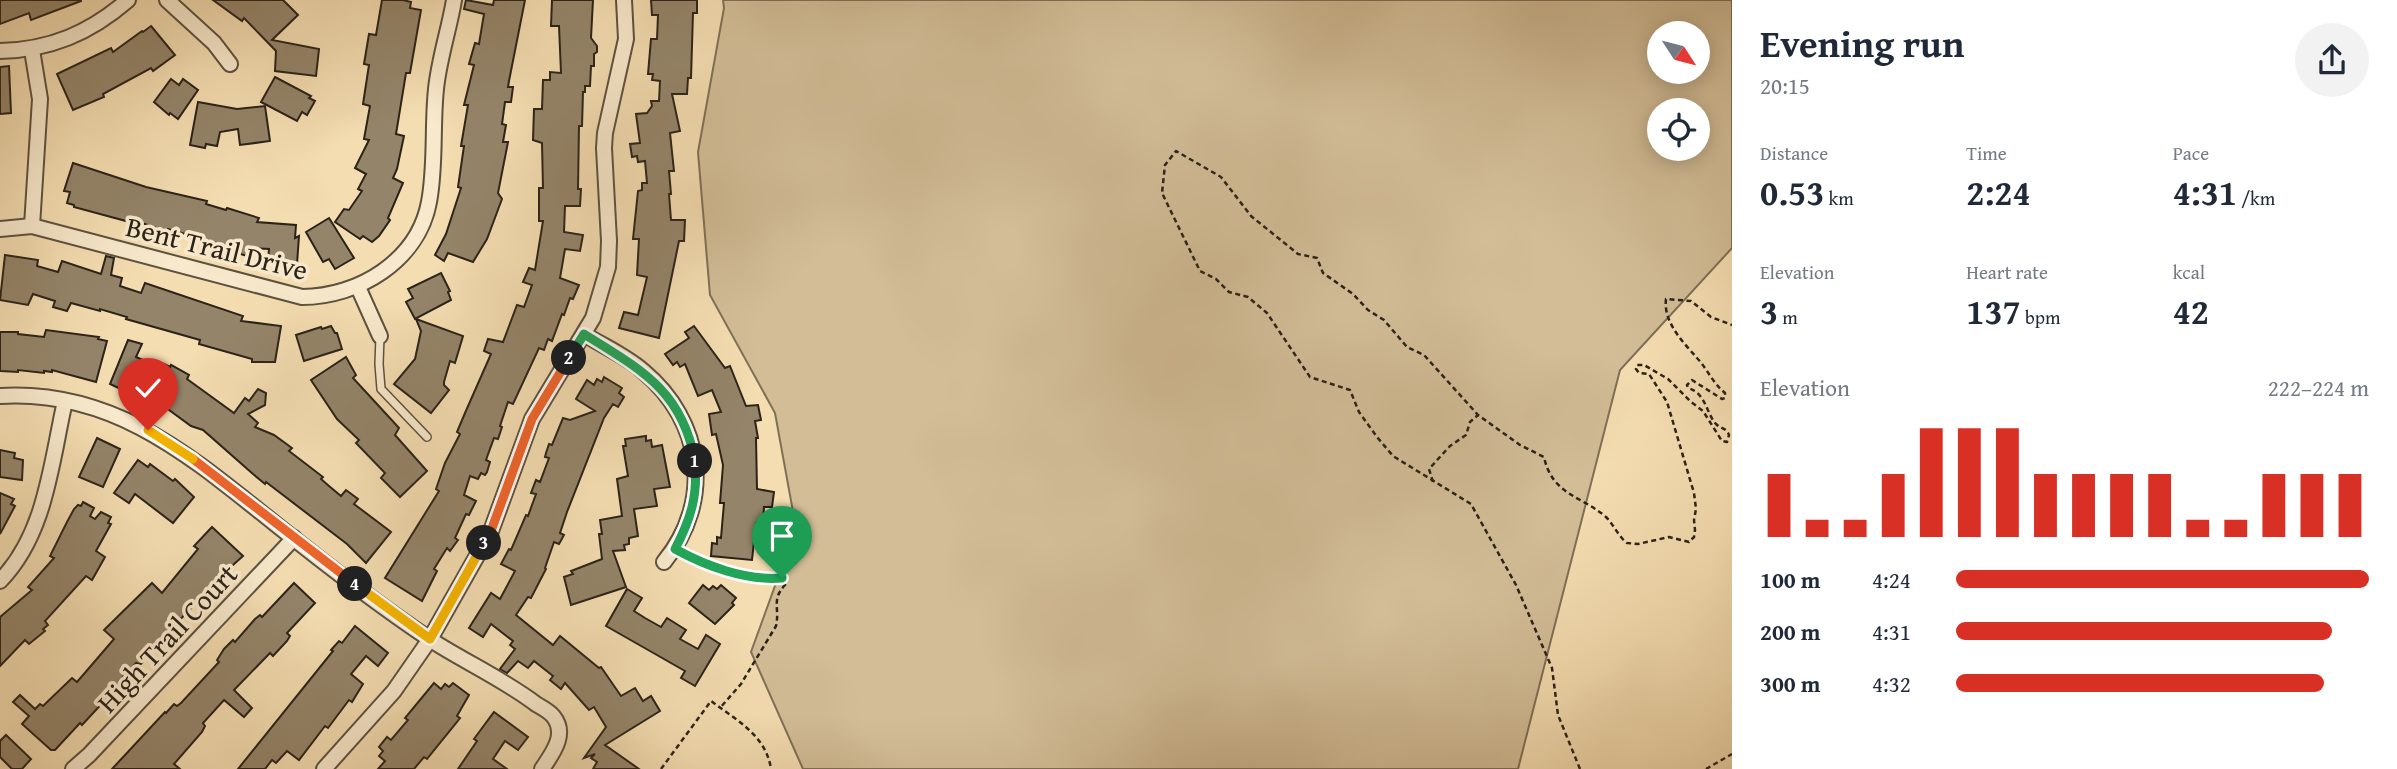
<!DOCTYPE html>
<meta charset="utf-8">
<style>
body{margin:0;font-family:"Gentium Book Plus",serif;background:#f2f2f3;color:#1f2937;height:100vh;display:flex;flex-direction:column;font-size:26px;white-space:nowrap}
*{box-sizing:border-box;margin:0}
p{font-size:23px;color:#747a83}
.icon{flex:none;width:38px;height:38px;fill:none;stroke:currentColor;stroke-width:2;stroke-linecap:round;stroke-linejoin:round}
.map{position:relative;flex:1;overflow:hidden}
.details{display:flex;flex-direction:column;background:#fff;width:665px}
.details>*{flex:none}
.needle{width:46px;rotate:126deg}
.controls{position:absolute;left:1647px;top:21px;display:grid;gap:14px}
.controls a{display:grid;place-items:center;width:63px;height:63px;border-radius:50%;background:#fff;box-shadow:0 4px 18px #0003;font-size:35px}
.pin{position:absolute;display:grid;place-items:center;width:60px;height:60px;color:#fff;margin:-72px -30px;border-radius:50% 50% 50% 0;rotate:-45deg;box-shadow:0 0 7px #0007}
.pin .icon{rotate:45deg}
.km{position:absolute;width:35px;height:35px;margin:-18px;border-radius:50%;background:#222;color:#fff;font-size:19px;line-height:35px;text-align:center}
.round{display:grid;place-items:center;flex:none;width:74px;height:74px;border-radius:37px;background:#f2f2f3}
.head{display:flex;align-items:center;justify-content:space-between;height:119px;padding:0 28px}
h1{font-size:38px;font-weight:800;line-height:52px}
.stats{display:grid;grid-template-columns:repeat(3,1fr);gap:10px;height:119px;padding:7px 28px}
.stats div{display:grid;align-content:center}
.stats b{font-size:35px;font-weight:800}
.stats small{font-size:19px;font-weight:400}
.stats p{font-size:19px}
.chart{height:196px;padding:14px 28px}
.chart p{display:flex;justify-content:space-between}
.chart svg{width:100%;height:126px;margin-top:7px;stroke:#d93025;stroke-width:6}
ul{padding:0 28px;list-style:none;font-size:23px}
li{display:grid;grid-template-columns:112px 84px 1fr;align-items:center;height:52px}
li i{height:18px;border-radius:9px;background:#d93025}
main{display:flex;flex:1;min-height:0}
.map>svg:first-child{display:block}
</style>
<main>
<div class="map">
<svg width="1732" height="769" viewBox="0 0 1732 769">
<rect width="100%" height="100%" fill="#f4ddb1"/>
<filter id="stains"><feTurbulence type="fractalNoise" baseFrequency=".00286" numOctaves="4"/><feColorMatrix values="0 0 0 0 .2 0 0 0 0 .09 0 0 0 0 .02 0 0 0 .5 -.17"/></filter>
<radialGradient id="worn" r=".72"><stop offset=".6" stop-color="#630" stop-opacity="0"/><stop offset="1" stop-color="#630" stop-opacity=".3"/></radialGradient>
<path fill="#d2bd97" stroke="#7e7058" stroke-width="2" fill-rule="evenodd" d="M 723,0 L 1732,0 L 1732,248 L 1620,370 L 1518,769 L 803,769 L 751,652 L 796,528 L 775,413 L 710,295 L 698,152 L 724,8 ZM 1698,33 L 1698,72 L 1659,72 L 1659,33 ZM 1698,110 L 1698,149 L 1659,149 L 1659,110 Z"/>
<g fill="#948469" stroke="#2b231a" stroke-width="2">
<polygon points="0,0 81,0 81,1 31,20 29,13 0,24"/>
<polygon points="213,0 283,0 298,15 272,40 319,49 316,76 275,71 276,51 244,18 242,21"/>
<polygon points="382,0 403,0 411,2 410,8 421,10 410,73 406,73 396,134 404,136 397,169 393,178 403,183 388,218 390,220 379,236 372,242 363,236 360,239 335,222 344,209 349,210 362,191 358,189 366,174 355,168 369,140 364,139 370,106 363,104 369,65 364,64 369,34 376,35"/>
<polygon points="466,0 493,5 494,0 525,0 509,81 508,87 513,87 511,102 505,102 502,124 506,125 503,142 508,142 498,193 502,199 487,239 473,262 448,253 444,261 435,255 446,234 461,188 458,187 464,146 461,146 468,105 464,105 474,65 469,64 475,43 479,44 484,14 464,9"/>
<polygon points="552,0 593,0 591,38 597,46 597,52 594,54 594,66 591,66 590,86 585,86 585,92 583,92 582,126 579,126 578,189 581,189 580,206 565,206 564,232 583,235 580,251 565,249 560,278 579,285 573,299 570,298 564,315 562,314 552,341 548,339 544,350 539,348 513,404 508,402 500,426 502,427 498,439 494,438 486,460 490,462 487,472 485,475 481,473 478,479 470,476 464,495 476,501 469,515 466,514 455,538 458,540 450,551 447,548 434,569 437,571 422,601 385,578 439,491 436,489 445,463 460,434 457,432 465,413 491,354 484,351 488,339 503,342 517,305 524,307 532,285 523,282 529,268 535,270 543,221 539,221 539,188 543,188 542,143 533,140 534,109 542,109 543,80 550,80 550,72 561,73 559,26 551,26"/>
<polygon points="651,0 697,0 697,13 693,13 691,78 688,78 687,94 672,94 680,131 670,133 674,171 669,171 671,194 669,194 671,220 685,220 684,241 679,241 659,338 619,328 624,312 638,315 647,277 637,275 639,239 633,239 638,191 642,190 642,183 647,183 645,161 638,162 637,156 632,157 630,144 640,143 636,114 647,113 652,106 651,101 659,101 660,81 652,80 653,74 648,74 651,39 657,39 658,15 652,15"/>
<polygon points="151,26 175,55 153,71 151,68 103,94 104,97 73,110 57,74 111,48 113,52 142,31 143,32"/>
<polygon points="9,66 11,113 0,114 0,67"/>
<polygon points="275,77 311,96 309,98 315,101 307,115 302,112 297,121 261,102"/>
<polygon points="171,79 179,85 183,79 198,90 178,119 170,113 169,115 154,102"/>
<polygon points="198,102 237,109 265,106 270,141 240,145 238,129 220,132 217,146 206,144 205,148 190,145"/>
<polygon points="73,163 146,187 207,201 206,204 226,210 227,208 259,218 257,222 296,225 295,238 299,236 297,264 268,260 269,249 249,248 247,256 215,246 216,243 168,229 167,232 128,218 126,221 74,207 74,205 67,203 70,192 64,191"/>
<polygon points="329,218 354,258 335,269 329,259 323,262 306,232"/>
<polygon points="5,255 38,260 37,266 58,272 62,261 101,274 106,256 114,258 111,275 122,278 120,286 141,293 145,283 243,316 241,321 281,326 275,362 252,362 252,359 199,344 200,340 126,319 127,317 100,309 100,311 71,303 67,311 53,307 55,301 33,294 28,305 0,300"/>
<polygon points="441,273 450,291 448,292 451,300 415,319 406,302 413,298 408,289"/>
<polygon points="416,319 463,336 455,363 450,361 444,382 444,385 449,390 431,413 394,384 415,359 421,331"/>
<polygon points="331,326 335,333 337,333 342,349 304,361 296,335 321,327 322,329"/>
<polygon points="694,326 725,368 730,366 746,406 758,405 761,420 755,421 758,438 756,438 757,489 774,492 772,507 764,507 763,523 756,523 752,560 711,556 712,543 717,544 717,537 721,538 724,503 720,503 723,465 716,434 712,435 709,414 721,412 712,390 698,396 685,364 680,367 677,362 673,365 665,354 689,338 685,332"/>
<polygon points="46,330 99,337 98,339 107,341 96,382 52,370 52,372 44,371 44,373 18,370 18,372 0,371 0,332 18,332 18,334 44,337"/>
<polygon points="128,340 142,344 136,357 162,369 164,364 170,367 171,365 189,375 187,379 234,413 245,398 249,401 258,389 266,393 265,405 248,414 258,423 255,427 274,435 292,448 289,451 323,477 321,479 329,486 341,496 346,490 358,499 354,504 391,532 366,563 347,544 266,482 265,484 253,474 203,430 191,426 165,407 135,390 133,395 110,384"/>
<polygon points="346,357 356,375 353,378 399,428 395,435 427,471 400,497 381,478 385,473 356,443 359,440 337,419 311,380"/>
<polygon points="604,377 622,388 619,393 624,397 618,407 613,404 604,418 567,512 560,533 564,535 559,544 554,542 545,568 546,569 531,598 528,597 516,615 553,645 560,636 599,668 601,667 621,696 635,688 643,701 651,696 660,711 605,745 639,769 593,769 597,762 591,758 595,754 584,758 606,727 594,707 589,710 565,683 561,689 550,680 553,676 534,661 528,668 518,661 507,673 500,669 515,649 510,645 513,641 491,624 483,637 469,628 491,593 500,599 515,571 501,564 509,549 511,550 526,515 528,516 536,494 531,493 536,480 540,482 549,458 545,457 546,453 549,444 552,445 563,418 570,420 595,411 576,399 587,380 594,385 597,379 602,382"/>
<polygon points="646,436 646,441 651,440 652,447 662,445 670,487 654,489 657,506 634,509 638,536 629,538 629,544 624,545 625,550 613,551 626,587 571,605 564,577 573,574 571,571 602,559 599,534 602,534 600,520 622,516 617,479 628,476 623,446 626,446 625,439"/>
<polygon points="97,438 120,449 103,487 79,477"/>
<polygon points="0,450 15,453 14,458 23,460 22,480 0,477"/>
<polygon points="138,460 148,467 150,464 173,481 175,479 194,497 173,523 135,494 129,503 114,493"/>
<polygon points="0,493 14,499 11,504 15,506 0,534"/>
<polygon points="83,502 94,508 90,516 95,519 101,512 111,517 108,523 111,524 96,551 105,557 92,580 86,576 45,621 48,625 43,629 45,631 29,644 25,640 0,666 0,617 32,590 28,587 54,558 50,556 67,522 74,509 78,505 81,506"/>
<polygon points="212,527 243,556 223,574 197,606 195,604 148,653 148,656 141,664 136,663 119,681 121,683 82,725 80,723 55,750 51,750 22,724 29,716 13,702 20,695 35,709 40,704 43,706 72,678 77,682 114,639 104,630 152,583 162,593 198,549 194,546"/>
<polygon points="294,583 315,603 287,633 290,636 287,641 273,656 270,653 234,690 252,708 244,717 224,700 203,723 205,726 202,732 174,764 180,769 112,769 165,712 166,713 174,704 177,706 181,703 219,662 217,660 224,649 233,640 235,642 255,619 260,615 262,617"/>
<polygon points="703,585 709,590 713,586 717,589 721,585 736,598 732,603 734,605 715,624 689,603"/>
<polygon points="627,589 642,598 634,611 645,618 661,627 667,618 686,630 680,639 698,649 706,635 720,644 695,686 681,678 685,671 606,626"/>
<polygon points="355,626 388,653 378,666 366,656 351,674 363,684 352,702 349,700 328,728 325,726 299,760 287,751 276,763 272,760 265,769 238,769 333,651 331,650 339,641 342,643"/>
<polygon points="434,683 441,689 445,684 449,687 453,683 469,695 457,716 460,718 457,722 427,759 424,757 414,769 378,769 385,761 379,756 383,751 379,747 387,737 391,740 408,720 405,718"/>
<polygon points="494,712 528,737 518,750 505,741 493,759 507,769 458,769 477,741 474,739"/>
<polygon points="6,735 31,759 22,769 12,769 0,757 0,741"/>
</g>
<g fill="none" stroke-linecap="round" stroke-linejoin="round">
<g stroke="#5d5240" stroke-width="10">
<polyline id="service" points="380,336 379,364 381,389 427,437"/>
</g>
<g stroke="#5d5240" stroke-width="18">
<g id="minor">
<polyline points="167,0 214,43 230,64"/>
<path d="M 0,51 C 50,50 90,33 128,0"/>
<polyline points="32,226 40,99 32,50"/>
<path d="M 0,229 L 32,226 L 302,297 C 358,297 418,261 429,202 C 436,165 432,127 436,89 C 439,59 449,30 454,0"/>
<polyline points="358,287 380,336"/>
<path d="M 584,334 C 603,346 626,356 643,371 C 703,421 714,501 664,562"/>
<path d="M 0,396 C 114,389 190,456 273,522 C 324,563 377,604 431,640 C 465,662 503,679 536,704 C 541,707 549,711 553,716 C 568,734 552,754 542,769"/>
<path d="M 0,581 C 46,534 51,463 65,401"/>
<polyline points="73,769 89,755 294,538"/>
<polyline points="324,769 394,691 430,639 491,531 532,419 593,318 608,267 609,241 604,148 605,133 626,39 624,0"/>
</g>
</g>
<g stroke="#2b231a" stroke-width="2.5" stroke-dasharray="5 3.5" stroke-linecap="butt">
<polyline points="1433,482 1429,469 1450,446 1466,435 1470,422 1478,415"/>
<path d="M 685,554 C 704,565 740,577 762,579 C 770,580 777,577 785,578 L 785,585 C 771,600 780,608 776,626 L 741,684 L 720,708"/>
<path d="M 661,769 L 711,701 C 736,720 766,735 771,769"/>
<path d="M 1580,769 L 1558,715 L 1552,668 L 1516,585 L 1471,504 L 1393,456 L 1377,437 L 1359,412 L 1350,390 L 1310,377 L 1267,313 L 1248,297 L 1229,292 L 1216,279 L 1200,271 L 1162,193 L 1165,165 L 1176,151 L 1221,177 L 1251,216 L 1298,254 L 1317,258 L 1323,273 L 1353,294 L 1368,310 L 1384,320 L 1407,347 L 1424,355 L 1478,415 L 1520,445 L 1544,457 C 1552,495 1582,496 1606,517 C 1614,525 1618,536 1627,543 L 1638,544 L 1669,537 L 1689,542 L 1694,537 L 1695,530 L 1694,520 L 1696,509 L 1694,493 L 1667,402 L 1649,374 L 1639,373 L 1636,369 L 1637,365 L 1644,365 L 1668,379 L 1691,402 L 1703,411 L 1722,441 L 1727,442 L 1729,435 C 1726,427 1722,430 1716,424 C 1706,413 1706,393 1688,388 L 1687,385 L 1692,380 L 1722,399 L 1725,398 L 1725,393 C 1712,382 1708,370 1697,358 C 1683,342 1663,322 1666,299 L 1691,301 L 1711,317 L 1732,325"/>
<polyline points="1706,769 1732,754"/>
</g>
<use href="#service" stroke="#f8e9cc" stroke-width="7"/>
<use href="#minor" stroke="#f8e9cc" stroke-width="14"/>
</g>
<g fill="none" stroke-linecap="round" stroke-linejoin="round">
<g stroke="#fff" stroke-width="14">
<path id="split-1" d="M 695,461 C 698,495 691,519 675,549 C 706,566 746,581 782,578"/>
</g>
<g stroke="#fff" stroke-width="14">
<path id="split-2" d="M 569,358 L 584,334 C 640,369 682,390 695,461"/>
</g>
<g stroke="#fff" stroke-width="14">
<polyline id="split-3" points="484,543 491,531 532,419 569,358"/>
</g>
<g stroke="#fff" stroke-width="14">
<polyline id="split-4" points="355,584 430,639 484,543"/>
</g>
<g stroke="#fff" stroke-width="14">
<polyline id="split-5" points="193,459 355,584"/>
</g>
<g stroke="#fff" stroke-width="14">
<polyline id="split-6" points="148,430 193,459"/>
</g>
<use href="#split-1" stroke="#22a559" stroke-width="9"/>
<use href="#split-2" stroke="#22a559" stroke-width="9"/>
<use href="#split-3" stroke="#f0652b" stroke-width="9"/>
<use href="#split-4" stroke="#f5b400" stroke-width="9"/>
<use href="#split-5" stroke="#f0652b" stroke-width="9"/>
<use href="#split-6" stroke="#f5b400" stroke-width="9"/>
</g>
<g text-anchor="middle" stroke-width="7" stroke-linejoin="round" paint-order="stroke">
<g font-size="28" fill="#2b231a" stroke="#f8e9cc">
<text transform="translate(217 248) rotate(14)" y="10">Bent Trail Drive</text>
<text transform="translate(167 638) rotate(-47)" y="10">High Trail Court</text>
</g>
</g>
<rect width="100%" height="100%" filter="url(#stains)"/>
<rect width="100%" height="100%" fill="url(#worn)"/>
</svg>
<div class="controls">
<a><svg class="needle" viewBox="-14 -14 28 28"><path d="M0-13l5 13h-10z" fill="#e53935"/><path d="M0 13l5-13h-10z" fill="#747a83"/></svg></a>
<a><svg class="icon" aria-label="locate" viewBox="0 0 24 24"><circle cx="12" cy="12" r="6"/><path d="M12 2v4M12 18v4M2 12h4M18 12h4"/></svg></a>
</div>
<div class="pin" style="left:782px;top:578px;background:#1e9e55"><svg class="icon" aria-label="arrive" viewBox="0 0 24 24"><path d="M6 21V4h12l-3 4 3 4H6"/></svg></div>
<div class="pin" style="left:148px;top:430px;background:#d93025"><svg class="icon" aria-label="check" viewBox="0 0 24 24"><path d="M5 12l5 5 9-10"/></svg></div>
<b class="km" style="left:695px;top:461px">1</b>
<b class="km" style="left:569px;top:358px">2</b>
<b class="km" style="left:484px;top:543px">3</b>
<b class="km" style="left:355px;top:584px">4</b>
</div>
<section class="details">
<div class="head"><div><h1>Evening run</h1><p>20:15</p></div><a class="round"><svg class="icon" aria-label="share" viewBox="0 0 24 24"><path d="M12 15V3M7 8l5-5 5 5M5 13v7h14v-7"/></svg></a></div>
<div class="stats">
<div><p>Distance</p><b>0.53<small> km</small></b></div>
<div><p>Time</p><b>2:24</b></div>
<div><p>Pace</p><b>4:31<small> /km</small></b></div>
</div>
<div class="stats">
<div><p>Elevation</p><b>3<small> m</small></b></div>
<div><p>Heart rate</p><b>137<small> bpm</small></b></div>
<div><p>kcal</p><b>42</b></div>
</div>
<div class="chart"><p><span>Elevation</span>222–224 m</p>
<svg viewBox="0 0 160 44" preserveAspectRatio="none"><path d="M5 44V22M15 44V38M25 44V38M35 44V22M45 44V6M55 44V6M65 44V6M75 44V22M85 44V22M95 44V22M105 44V22M115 44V38M125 44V38M135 44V22M145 44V22M155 44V22"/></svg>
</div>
<ul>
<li><b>100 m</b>4:24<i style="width:100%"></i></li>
<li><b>200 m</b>4:31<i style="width:91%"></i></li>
<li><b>300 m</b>4:32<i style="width:89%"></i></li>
</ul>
</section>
</main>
